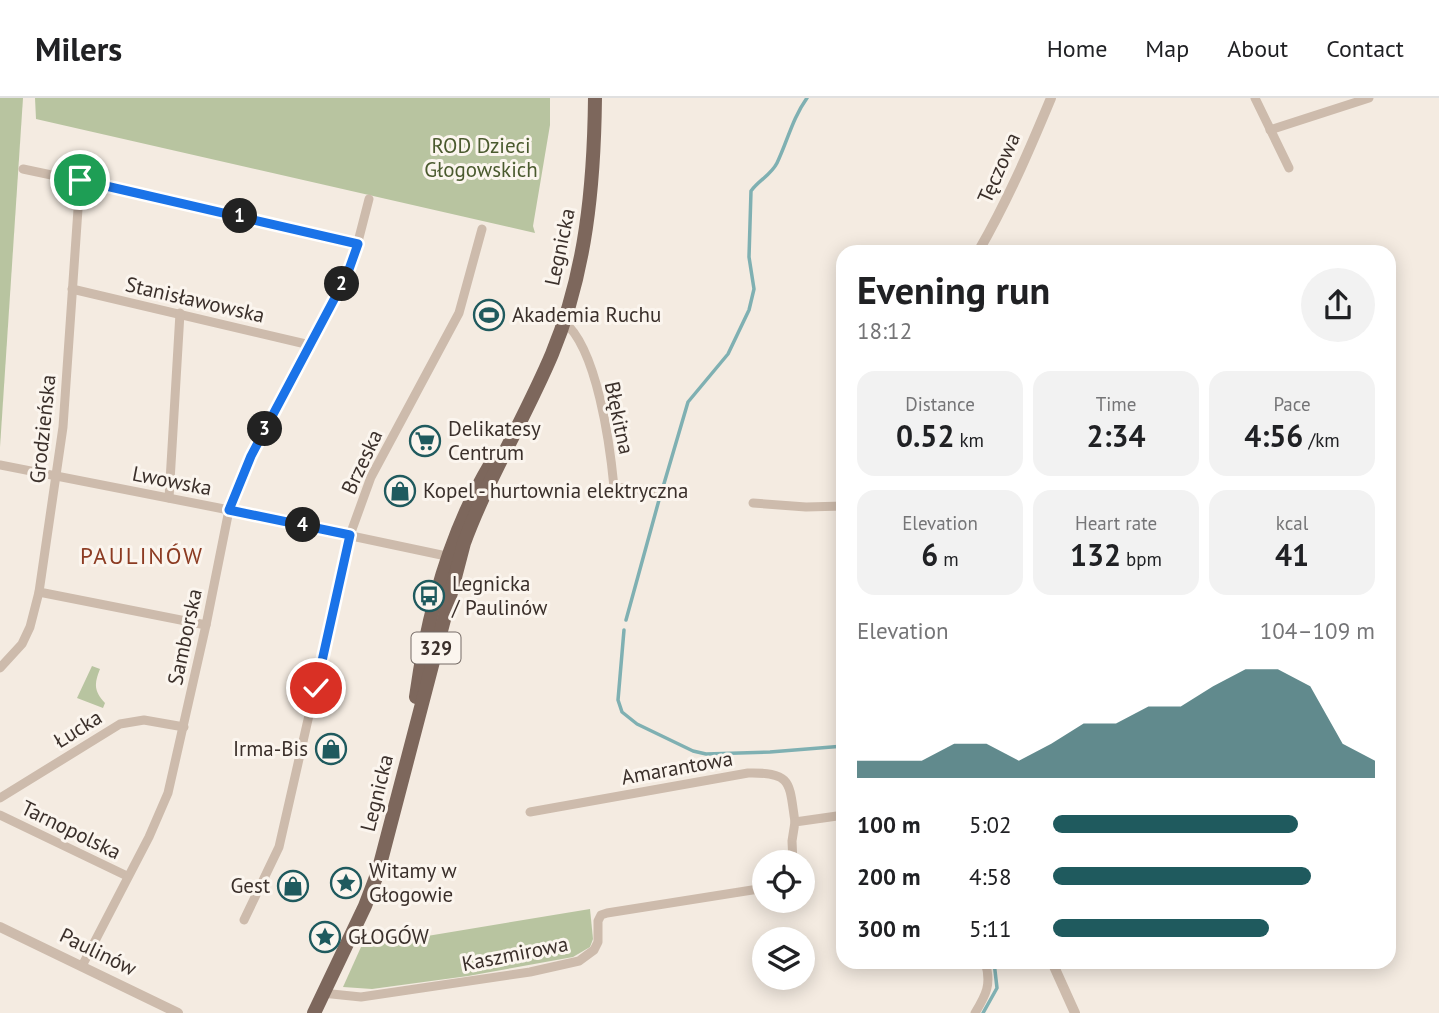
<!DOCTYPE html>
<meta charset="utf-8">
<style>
body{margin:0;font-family:"PT Sans",sans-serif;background:#f2f2f2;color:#202124;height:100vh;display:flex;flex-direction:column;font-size:26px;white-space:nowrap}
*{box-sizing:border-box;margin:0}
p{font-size:23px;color:#757577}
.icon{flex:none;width:38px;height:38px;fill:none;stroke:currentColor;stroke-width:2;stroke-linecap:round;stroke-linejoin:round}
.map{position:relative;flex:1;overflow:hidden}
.panel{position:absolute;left:836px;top:147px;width:560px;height:724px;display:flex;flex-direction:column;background:#fff;border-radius:21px;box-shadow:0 4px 18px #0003}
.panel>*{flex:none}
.tools{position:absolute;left:752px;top:752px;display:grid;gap:14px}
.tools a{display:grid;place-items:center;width:63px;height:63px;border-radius:50%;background:#fff;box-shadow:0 4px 18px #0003;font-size:35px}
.pin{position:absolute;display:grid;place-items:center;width:60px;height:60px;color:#fff;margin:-30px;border:4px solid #fff;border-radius:50%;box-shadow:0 2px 7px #0007}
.km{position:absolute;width:35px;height:35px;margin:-18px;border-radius:50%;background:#222;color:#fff;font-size:19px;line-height:35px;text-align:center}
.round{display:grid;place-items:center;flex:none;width:74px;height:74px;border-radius:37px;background:#f2f2f2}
.head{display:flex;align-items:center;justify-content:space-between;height:119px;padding:0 21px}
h1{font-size:38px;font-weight:600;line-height:52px}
.stats{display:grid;grid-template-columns:repeat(3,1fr);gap:10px;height:119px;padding:7px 21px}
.stats div{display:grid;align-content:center;border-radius:18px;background:#f2f2f2;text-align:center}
.stats b{font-size:30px;font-weight:600}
.stats small{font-size:19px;font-weight:400}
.stats p{font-size:19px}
.chart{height:196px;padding:14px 21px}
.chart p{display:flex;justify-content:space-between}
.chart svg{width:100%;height:126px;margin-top:7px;fill:#1f5a5e;opacity:.7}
ul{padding:0 21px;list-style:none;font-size:23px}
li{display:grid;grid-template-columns:112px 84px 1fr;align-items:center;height:52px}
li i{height:18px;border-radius:9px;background:#1f5a5e}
header{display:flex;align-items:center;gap:42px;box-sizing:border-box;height:98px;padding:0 35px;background:#fff;border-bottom:2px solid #e0e0e0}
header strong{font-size:33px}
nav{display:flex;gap:38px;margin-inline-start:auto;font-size:24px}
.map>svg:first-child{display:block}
</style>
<header>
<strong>Milers</strong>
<nav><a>Home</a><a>Map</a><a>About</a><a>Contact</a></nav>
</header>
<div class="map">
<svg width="1439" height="915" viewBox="0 0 1439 915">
<rect width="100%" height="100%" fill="#f4ebe1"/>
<g fill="#b8c4a0">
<polygon points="0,0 23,0 0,349"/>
<polygon points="35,0 550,0 550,27 533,128 535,135 36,21"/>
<path d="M 92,568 L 100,571 C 94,586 94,593 105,605 L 103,610 L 77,600 Z"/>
<polygon points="590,811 593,841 590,849 573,859 468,878 372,891 343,889 361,849"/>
</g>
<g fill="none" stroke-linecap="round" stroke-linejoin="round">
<g stroke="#7fb0b2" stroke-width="3.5">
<path d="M 663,389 L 688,304 L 728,256 L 749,212 L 754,191 L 749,159 L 751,93 C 759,82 771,77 777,65 C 788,42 792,21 807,0"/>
<polyline points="626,522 659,402"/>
<polyline points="624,532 618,602 622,614 637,626 693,653 706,656 770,654 844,648"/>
<polyline points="983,915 997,890 994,864"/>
</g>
<g stroke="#cdbbac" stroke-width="9">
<polyline points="1255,0 1289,70"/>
<polyline points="1270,32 1369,0"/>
<polyline points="23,71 222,113 358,146"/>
<polyline points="72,191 310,247"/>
<path d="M 564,224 C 597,250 610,347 614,389 L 657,394"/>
<polyline points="0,367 229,412 451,459"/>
<polyline points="169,400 180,215"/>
<polyline points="753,405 806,409 844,408"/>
<polyline points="39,494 206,527"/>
<polyline points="0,570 22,546 30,529 39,494 63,329 80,82"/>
<polyline points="0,700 120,626 144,622 184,629"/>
<path d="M 530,714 L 748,675 C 793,674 789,685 795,724"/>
<polyline points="0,717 127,778"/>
<polyline points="793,765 792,743 795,724 844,717"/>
<polyline points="244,822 279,749 350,437 371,379 459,215 482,131"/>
<polyline points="82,868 149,739 168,695 206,527 229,412 251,358 347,177 353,163 369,101"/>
<polyline points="322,895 361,899 530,874 579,863 594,852 598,844 598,823 601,817 607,815 765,790"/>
<path d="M 975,915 C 986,897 992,886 985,864"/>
</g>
<g stroke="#cdbbac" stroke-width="10">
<path d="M 978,154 C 1007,104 1029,53 1051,0"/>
<polyline points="0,829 178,915"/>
<polyline points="1052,864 1075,915"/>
</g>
<g stroke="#7d675c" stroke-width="14">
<path d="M 416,599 C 427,519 449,436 490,367"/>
<path d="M 314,915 L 365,808 L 378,774 L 464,445 C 488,380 525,320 552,256 C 586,174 594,88 595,0"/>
</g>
</g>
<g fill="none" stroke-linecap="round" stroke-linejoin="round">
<g stroke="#fff" stroke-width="14">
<polyline id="route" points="80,82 358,146 347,177 251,358 229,412 350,437 316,590"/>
</g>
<use href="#route" stroke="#1a73e8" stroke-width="9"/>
</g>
<defs>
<g id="stadium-ring" transform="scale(1.575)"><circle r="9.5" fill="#fbf5ee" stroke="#1f5a5e" stroke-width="1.5"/><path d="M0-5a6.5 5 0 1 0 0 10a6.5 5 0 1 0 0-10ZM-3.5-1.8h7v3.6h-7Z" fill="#1f5a5e"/></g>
<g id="supermarket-ring" transform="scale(1.575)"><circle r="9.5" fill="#fbf5ee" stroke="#1f5a5e" stroke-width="1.5"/><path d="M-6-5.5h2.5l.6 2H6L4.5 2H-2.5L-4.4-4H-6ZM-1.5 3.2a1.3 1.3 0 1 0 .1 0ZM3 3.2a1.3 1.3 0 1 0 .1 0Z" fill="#1f5a5e"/></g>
<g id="shop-ring" transform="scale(1.575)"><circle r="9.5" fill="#fbf5ee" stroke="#1f5a5e" stroke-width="1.5"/><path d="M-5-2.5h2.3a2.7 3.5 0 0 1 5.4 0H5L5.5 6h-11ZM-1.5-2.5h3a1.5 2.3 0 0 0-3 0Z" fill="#1f5a5e"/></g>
<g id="bus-ring" transform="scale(1.575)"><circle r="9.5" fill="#fbf5ee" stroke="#1f5a5e" stroke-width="1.5"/><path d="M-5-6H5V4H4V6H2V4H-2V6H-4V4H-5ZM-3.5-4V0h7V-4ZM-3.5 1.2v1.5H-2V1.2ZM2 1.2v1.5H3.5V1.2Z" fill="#1f5a5e"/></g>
<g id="sight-ring" transform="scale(1.575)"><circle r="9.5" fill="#fbf5ee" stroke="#1f5a5e" stroke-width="1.5"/><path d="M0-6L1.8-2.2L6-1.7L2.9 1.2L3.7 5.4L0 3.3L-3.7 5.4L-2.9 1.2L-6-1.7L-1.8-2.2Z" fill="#1f5a5e"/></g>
</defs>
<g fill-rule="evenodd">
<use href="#stadium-ring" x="489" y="217"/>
<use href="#supermarket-ring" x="425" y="343"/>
<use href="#shop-ring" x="400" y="393"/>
<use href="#bus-ring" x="429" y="498"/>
<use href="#shop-ring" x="331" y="651"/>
<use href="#sight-ring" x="346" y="785"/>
<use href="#shop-ring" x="293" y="788"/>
<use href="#sight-ring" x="325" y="839"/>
</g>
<g text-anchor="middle" stroke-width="6" stroke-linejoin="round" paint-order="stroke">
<rect fill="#fbf5ee" stroke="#756b66" stroke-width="2" x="411.5" y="534.5" width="49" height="31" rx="5"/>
<g font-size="19" font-weight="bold" fill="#3b302b">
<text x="436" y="557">329</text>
</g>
<g font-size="21" fill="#4a5a2e" stroke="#fbf5ee">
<text x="481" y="55">ROD Dzieci<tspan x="481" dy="24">Głogowskich</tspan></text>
</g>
<g font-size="21" fill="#3b302b" stroke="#fbf5ee">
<text transform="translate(999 70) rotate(-66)" y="7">Tęczowa</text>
<text transform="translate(560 149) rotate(-78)" y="7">Legnicka</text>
<text transform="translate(195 202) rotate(13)" y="7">Stanisławowska</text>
<text transform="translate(619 320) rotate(78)" y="7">Błękitna</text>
<text transform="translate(43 331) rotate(-84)" y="7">Grodzieńska</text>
<text transform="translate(362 364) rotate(-65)" y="7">Brzeska</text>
<text transform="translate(172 383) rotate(11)" y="7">Lwowska</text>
<text transform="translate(185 539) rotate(-78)" y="7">Samborska</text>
<text transform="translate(78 631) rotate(-32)" y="7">Łucka</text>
<text transform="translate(677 670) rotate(-10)" y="7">Amarantowa</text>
<text transform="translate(377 695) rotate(-76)" y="7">Legnicka</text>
<text transform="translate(71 732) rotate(26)" y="7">Tarnopolska</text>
<text transform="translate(98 854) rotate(26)" y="7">Paulinów</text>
<text transform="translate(515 856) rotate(-11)" y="7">Kaszmirowa</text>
</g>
<g font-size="21" fill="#3b302b" stroke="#fbf5ee" text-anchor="start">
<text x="512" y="224">Akademia Ruchu</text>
<text x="448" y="338">Delikatesy<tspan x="448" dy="24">Centrum</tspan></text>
<text x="423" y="400">Kopel - hurtownia elektryczna</text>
<text x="452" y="493">Legnicka<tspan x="452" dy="24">/ Paulinów</tspan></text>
<text x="308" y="658" text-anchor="end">Irma-Bis</text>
<text x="369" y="780">Witamy w<tspan x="369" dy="24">Głogowie</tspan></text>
<text x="270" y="795" text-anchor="end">Gest</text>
<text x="348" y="846">GŁOGÓW</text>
</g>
<g font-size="23" letter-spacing="2" fill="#8c3b22" stroke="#fbf5ee">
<text x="142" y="466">PAULINÓW</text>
</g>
</g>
</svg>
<div class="tools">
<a><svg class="icon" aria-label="locate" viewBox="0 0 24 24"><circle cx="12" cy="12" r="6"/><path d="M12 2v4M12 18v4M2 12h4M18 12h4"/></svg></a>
<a><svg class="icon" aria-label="layers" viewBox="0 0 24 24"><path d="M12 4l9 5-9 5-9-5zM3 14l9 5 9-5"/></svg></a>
</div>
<div class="pin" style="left:80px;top:82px;background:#1e9e55"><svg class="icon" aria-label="arrive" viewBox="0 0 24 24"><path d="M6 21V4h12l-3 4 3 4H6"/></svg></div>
<div class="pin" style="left:316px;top:590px;background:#d93025"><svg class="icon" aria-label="check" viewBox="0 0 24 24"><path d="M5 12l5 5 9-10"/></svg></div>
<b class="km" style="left:240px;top:118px">1</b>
<b class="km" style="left:342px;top:186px">2</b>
<b class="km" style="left:265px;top:331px">3</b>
<b class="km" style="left:303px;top:427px">4</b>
<section class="panel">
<div class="head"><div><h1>Evening run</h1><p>18:12</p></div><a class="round"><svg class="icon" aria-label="share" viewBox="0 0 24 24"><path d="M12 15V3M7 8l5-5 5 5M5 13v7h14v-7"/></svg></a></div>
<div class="stats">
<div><p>Distance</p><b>0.52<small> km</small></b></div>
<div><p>Time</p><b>2:34</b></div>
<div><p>Pace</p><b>4:56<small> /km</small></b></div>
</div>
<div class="stats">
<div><p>Elevation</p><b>6<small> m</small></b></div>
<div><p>Heart rate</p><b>132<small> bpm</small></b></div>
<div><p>kcal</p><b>41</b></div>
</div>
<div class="chart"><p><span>Elevation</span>104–109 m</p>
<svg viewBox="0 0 160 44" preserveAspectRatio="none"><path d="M0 44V38L10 38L20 38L30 32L40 32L50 38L60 32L70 25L80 25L90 19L100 19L110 12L120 6L130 6L140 12L150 32L160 38V44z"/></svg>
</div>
<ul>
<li><b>100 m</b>5:02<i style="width:76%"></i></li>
<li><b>200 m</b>4:58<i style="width:80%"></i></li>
<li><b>300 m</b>5:11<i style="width:67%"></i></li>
</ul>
</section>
</div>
